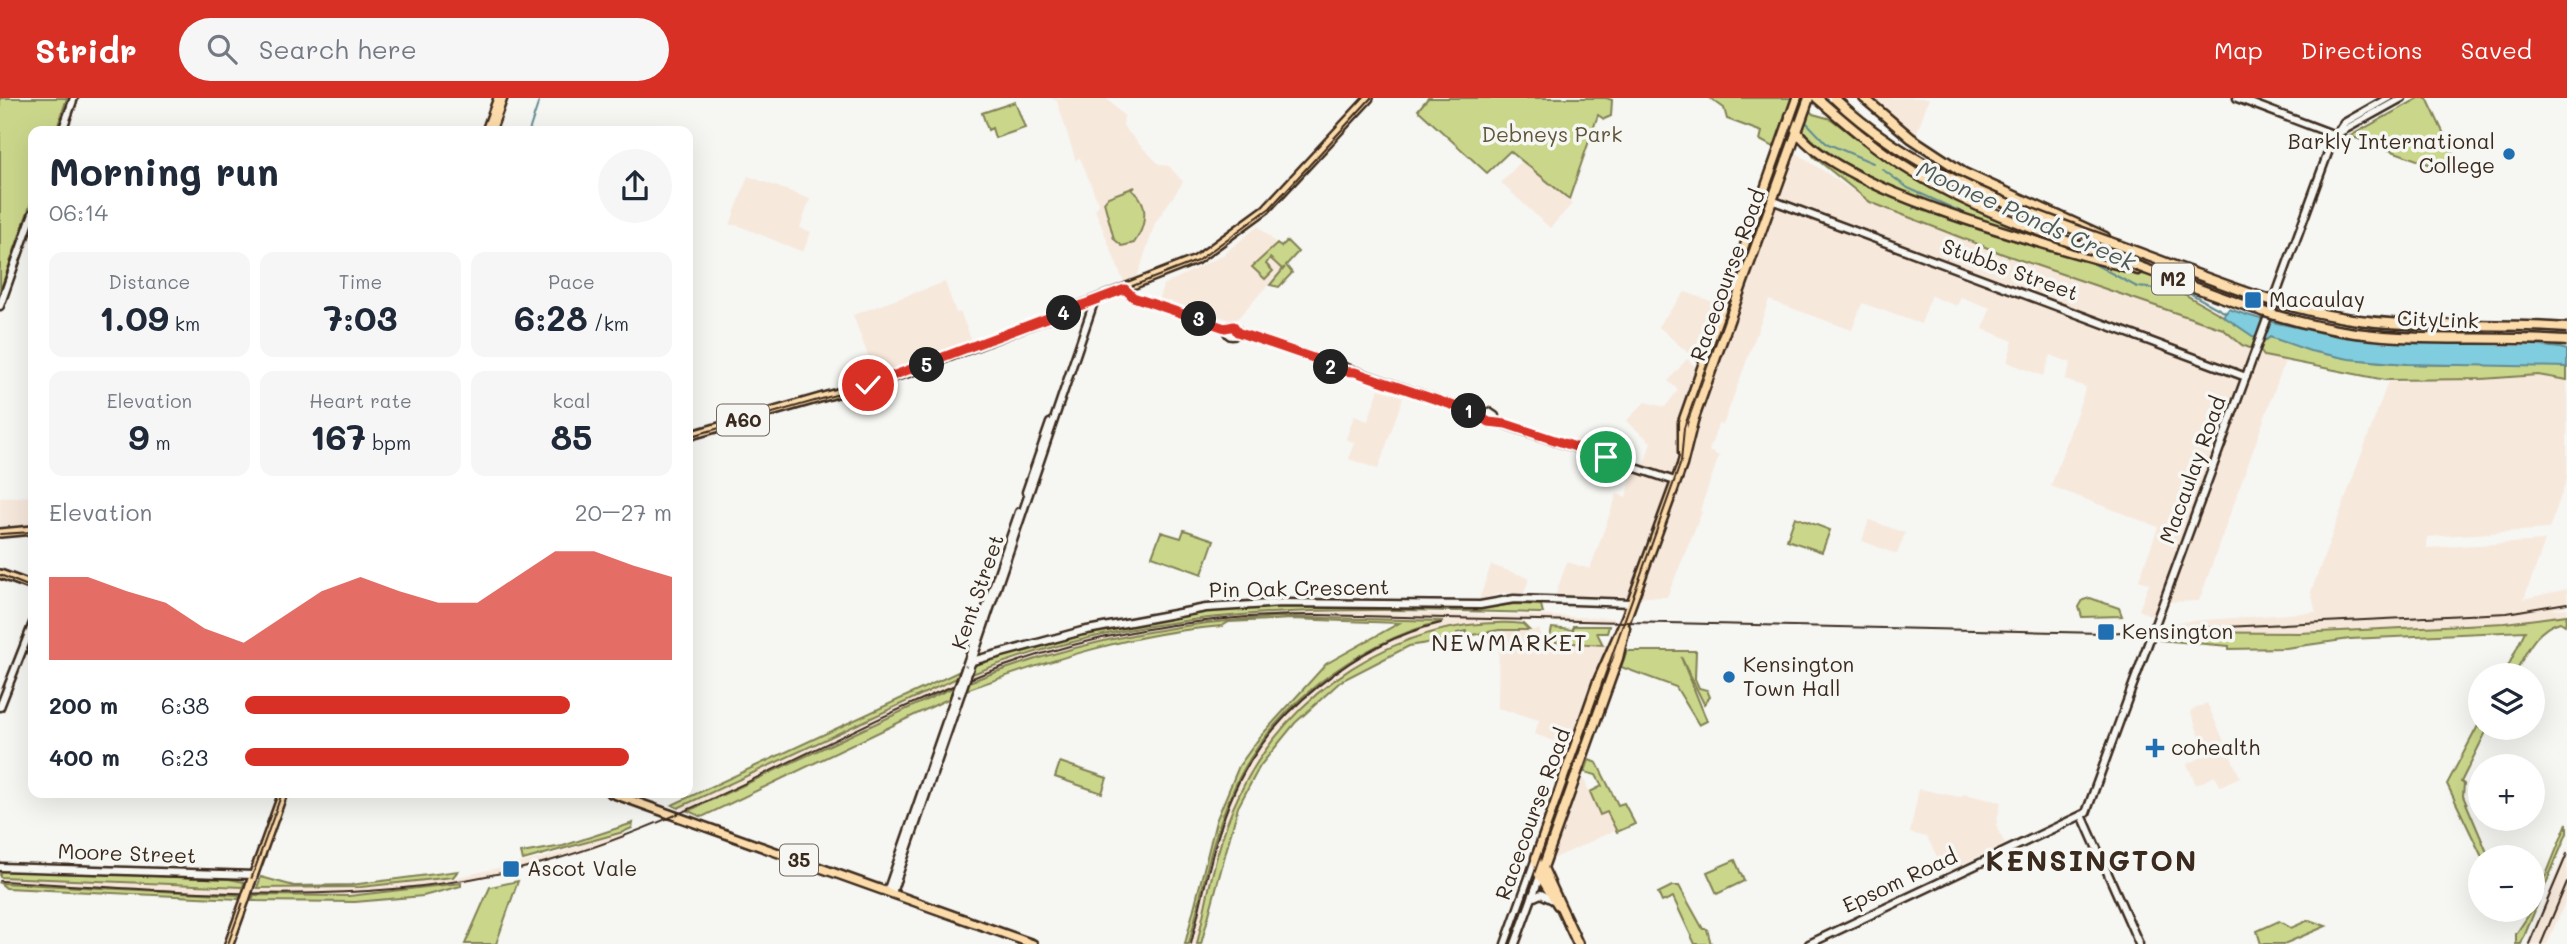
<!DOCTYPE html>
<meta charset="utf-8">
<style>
body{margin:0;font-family:Mali,sans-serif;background:#f6f6f7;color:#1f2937;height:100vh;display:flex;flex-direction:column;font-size:26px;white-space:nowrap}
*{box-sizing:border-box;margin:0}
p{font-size:23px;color:#747a83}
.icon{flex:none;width:38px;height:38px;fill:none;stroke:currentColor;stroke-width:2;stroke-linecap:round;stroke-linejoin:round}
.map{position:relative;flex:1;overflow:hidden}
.side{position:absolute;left:28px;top:28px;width:665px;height:672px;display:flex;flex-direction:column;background:#fff;border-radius:14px;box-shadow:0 7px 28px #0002}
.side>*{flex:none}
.tools{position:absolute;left:2468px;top:565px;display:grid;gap:14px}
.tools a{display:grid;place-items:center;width:77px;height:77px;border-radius:50%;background:#fff;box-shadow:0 7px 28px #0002;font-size:35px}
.pin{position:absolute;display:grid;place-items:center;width:60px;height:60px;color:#fff;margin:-30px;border:4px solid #fff;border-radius:50%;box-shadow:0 2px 7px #0007}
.km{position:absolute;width:35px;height:35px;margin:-18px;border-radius:50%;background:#222;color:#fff;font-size:19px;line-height:35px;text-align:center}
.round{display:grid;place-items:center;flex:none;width:74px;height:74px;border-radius:37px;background:#f6f6f7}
.headline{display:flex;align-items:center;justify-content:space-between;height:119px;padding:0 21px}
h1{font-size:38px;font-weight:700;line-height:52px}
.metrics{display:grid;grid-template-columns:repeat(3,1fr);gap:10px;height:119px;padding:7px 21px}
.metrics div{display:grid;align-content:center;border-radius:14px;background:#f6f6f7;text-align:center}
.metrics b{font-size:35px;font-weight:700}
.metrics small{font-size:19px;font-weight:400}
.metrics p{font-size:19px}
.chart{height:196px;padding:14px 21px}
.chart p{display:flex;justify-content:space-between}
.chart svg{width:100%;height:126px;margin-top:7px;fill:#d93025;opacity:.7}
ul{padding:0 21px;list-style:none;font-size:23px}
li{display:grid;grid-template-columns:112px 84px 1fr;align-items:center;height:52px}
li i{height:18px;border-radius:9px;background:#d93025}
header{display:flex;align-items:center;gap:42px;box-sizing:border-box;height:98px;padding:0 35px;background:#d93025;color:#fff}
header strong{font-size:33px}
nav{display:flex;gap:38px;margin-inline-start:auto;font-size:24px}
.search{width:490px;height:63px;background:#f6f6f7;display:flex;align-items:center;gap:18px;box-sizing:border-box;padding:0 24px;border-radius:38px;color:#747a83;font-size:26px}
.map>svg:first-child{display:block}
</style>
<header>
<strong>Stridr</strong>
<div class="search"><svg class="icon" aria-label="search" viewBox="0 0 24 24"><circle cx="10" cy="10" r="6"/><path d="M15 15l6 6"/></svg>Search here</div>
<nav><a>Map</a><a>Directions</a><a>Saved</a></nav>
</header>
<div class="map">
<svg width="2567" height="846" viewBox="0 0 2567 846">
<rect width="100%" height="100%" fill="#f6f6f2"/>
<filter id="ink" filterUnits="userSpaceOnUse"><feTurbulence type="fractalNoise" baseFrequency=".0143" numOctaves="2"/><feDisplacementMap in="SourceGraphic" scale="14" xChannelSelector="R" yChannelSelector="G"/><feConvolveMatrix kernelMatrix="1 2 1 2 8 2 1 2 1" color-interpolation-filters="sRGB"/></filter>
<g filter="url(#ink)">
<g fill="#f7e8dc">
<polygon points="1051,0 1106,0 1124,18 1123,28 1139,46 1160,67 1169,68 1183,84 1155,125 1137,180 1124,185 1095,111 1099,107 1081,62 1079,59 1076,63 1057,3"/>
<polygon points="1871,0 1929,0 1916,37"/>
<polygon points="1795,54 1870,104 2223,231 2242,247 2286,260 2199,503 2164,504 2158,521 2139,512 2149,486 2139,482 2158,429 2051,388 2086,289 2065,282 2071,265 2051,257 2043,278 2007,264 2013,243 1983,231 1990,210 1961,199 1957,208 1931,198 1921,226 1862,205 1852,232 1769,202 1723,327 1718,326 1709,353 1719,358 1700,412 1702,414 1667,499 1555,498 1567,464 1590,471 1617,396 1626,399 1634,373 1644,367 1651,344 1626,323 1645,304 1665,309 1678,292 1668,283 1687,261 1696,269 1683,310 1699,316"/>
<polygon points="1523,61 1572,106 1550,130 1501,85"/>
<polygon points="748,78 810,101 800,130 811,134 803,154 737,127 730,127"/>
<polygon points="1258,128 1280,149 1287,143 1298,154 1235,223 1160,201 1163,187 1223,157"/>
<polygon points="945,184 956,215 960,214 972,243 875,277 853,217"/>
<polygon points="1685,194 1719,206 1698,264 1658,228"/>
<polygon points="2538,277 2567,283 2567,381 2549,431 2427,439 2427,450 2545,443 2524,501 2567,491 2567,507 2551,512 2567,510 2567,517 2505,525 2299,535 2160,534 2164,525 2316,514 2311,494 2388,284"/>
<polygon points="1379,291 1403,299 1378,371 1349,361 1355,345 1346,341 1354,318 1368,323"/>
<polygon points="33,398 33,427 0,428 0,400"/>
<polygon points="1869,422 1905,435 1897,456 1862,443"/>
<polygon points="1491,467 1529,480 1524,495 1502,495 1479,502"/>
<polygon points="1317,512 1614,520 1613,525 1514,523 1444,531 1394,546 1333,581 1286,628 1261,660 1239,696 1221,750 1197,846 1189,846 1225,711 1243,672 1259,650 1303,599 1336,571 1382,545 1440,523 1283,519 1209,524 1154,532 1072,550 969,584 972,576 1064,545 1137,528 1209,518"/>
<polygon points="1499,532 1540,532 1541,546 1607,546 1570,649 1535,636 1539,622 1498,610"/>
<polygon points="957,580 954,589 705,706 688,713 678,710"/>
<polygon points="2207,605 2240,679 2220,688 2215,678 2196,687 2187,666 2207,657 2190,613"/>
<polygon points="1583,679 1599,717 1607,714 1615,732 1551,762"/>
<polygon points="1919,691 1960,699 1964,696 2001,704 1996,727 2005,746 1945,774 1927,739 1910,735"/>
<polygon points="623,734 625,740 574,757 461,785 349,798 254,797 257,790 361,789 454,780 543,760"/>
<polygon points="2567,750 2567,799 2547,846 2527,846"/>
<polygon points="0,779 199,788 243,789 240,797 0,785"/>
</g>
<g fill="#cad78b" stroke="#828054" stroke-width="2">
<polygon points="0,0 67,0 56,33 33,33 33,99 0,193"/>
<polygon points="1428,0 1606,0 1612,2 1611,18 1604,21 1598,17 1569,101 1510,53 1487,75 1418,12"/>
<path d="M 1710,0 L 1797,0 L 1813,16 L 1831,21 L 1894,69 L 1936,93 L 2029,134 L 2152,178 L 2266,242 L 2270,239 C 2297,246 2320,256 2348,260 C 2419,271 2491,265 2563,268 L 2567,269 L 2567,282 L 2538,277 L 2482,281 L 2385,282 L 2264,258 L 2261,254 L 2242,247 L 2223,231 L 2003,156 L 1870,104 L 1814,59 L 1786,20 L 1775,50 L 1760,42 L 1762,34 L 1727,21 L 1724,10 Z"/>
<polygon points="2419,0 2427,0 2458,66 2445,72 2350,38"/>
<polygon points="1015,4 1025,30 995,40 992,30 988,32 982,15"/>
<path d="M 1135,89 L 1132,92 C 1151,105 1145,130 1134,145 L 1122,148 L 1114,141 L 1104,104 L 1108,99 Z"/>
<polygon points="1287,143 1298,154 1286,167 1292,175 1279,189 1270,187 1285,169 1282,171 1270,160 1266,166 1273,173 1265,181 1252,169 1277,146 1281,149"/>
<polygon points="1795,419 1830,432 1822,454 1787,442"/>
<polygon points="1184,432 1214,442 1202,476 1152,458 1161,434 1181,440"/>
<polygon points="2090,500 2119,510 2122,518 2082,519 2079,509 2083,502"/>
<path d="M 1514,506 L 1541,507 L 1543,515 C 1349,510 1159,502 972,576 L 975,567 C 1072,536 1173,511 1276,509 C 1355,508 1436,518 1514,506 Z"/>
<path d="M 2567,517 L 2565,527 L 2560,524 C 2535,531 2526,555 2514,577 L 2504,577 L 2525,533 L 2350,541 L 2286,550 L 2229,551 L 2229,548 L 2160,542 L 2161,539 L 2169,540 L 2169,535 L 2161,534 L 2299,535 L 2505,525 Z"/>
<path d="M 1282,519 L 1443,523 C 1354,546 1268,611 1231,697 C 1210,744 1202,796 1189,846 L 1185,846 L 1216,723 L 1239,668 L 1260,639 L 1326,566 L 1399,525 L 1292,521 L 1229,524 L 1222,528 C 1132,535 1051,562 966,592 L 969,584 C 1071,545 1174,524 1282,519 Z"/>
<path d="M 1514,525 L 1523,526 L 1529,532 L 1499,532 L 1467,538 L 1466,533 L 1457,535 L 1458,540 L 1409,548 L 1341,583 L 1295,625 L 1260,668 L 1238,709 L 1201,846 L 1197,846 C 1208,797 1217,742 1239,697 C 1289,593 1398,520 1514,525 Z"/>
<polygon points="1573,528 1609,528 1607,535 1597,535 1603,547 1556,544 1550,539 1552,530 1573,532"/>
<polygon points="1627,553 1696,553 1695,581 1699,590 1707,592 1710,599 1704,606 1681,559 1707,623 1699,627 1676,589 1621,569"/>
<polygon points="960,573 957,580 678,710 672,707"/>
<polygon points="954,589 950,600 702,719 688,713"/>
<polygon points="2480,624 2480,630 2488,630 2461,684 2464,686 2463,698 2489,759 2482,759 2447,686"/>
<polygon points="1589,662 1597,665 1618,707 1624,705 1635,726 1617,734 1607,714 1600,717 1590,694 1602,688 1596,677 1585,674"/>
<polygon points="1060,664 1107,680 1102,695 1055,679"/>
<polygon points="633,725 632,730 623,734 523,762 521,755 563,748"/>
<polygon points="2567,725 2567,735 2521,846 2516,846 2516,836 2532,812"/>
<polygon points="1735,762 1744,783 1717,796 1707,774"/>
<polygon points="0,772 229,781 244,784 243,789 0,779"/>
<polygon points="458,773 453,779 361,789 257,790 261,779 294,788 351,787"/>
<polygon points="518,783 496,846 465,846 490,789"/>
<polygon points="0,785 240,797 239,801 6,790"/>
<polygon points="461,785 461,788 423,798 355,804 252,803 254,797 349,798"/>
<polygon points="1672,788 1679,788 1703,831 1707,831 1711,846 1695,846 1673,799 1662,804 1658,795"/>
<polygon points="2309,822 2326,828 2284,846 2261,846 2257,833 2279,823 2291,830"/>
</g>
<path fill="#80cddf" stroke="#648c92" stroke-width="2" d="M 2229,211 C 2336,250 2449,236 2560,250 L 2567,252 L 2567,269 L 2407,266 L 2349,261 L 2310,253 L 2270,239 L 2266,242 L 2254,239 L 2223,218 Z"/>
<polygon fill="#f6f6f2" points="2230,207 2290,226 2355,236 2541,244 2567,249 2386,245 2315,234 2272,222 2264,245 2255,243 2263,220 2227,208"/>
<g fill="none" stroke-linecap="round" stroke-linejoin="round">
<g stroke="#648c92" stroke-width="2">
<polyline points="1805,23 1826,45 1873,65"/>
<polyline points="529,33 540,0"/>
<polyline points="1882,71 1908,90 1977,121"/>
<polyline points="1913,111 1917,106"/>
<polyline points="2087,162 2137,189 2186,193 2226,215"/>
<polyline points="688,674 692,674"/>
</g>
<g stroke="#3b2a1e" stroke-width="11">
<g id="secondary">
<polyline points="2237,0 2335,37"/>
<polyline points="62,33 74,0"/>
<polyline points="2337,36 2402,0"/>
<polyline points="1774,103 2246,279"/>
<polyline points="1125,191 1133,199 1227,231"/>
<polyline points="0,208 33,115"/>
<circle cx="1232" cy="233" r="5"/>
<polyline points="1237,234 1319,262 1332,270"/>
<circle cx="1336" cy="268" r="5.5"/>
<polyline points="1341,268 1475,315 1489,324 1495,322 1495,318 1489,314 1486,321"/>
<polyline points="1494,323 1675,383"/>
<polyline points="1026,394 1050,325"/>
<polyline points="972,563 1082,533 1206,510 1282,505 1480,507 1514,501 1632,505"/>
<polyline points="971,566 1094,204"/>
<polyline points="965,571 1019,414"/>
<polyline points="0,609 33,525"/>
<polyline points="2082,717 2139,846"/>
<polyline points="0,769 254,777"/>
<polyline points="887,794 955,598"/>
<polyline points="892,795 961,595"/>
<polyline points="1532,800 1541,796 1553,802"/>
<polyline points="1505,846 1536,760"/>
<polyline points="1515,846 1540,778"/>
<polyline points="1809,846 2086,715 2333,41 2344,25 2388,0"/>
</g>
</g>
<g stroke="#3b2a1e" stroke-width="12">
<g id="primary">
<polyline points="486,33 498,0"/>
<polyline points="491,33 503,0"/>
<polyline points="688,338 910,274 1196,162 1266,111 1369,0"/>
<polyline points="0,435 33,432"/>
<polyline points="0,476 33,488"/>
<polyline points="611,695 1033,846"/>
<polyline points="251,784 283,695"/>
<polyline points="229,846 245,802"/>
</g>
</g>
<g stroke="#3b2a1e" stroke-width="13">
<g id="highway">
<polyline points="1864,0 1911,40 1964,75 2105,139"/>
<path d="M 1790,18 C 1803,87 2073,154 2138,172"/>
<polyline points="1683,355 1683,324 1797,0"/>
<polyline points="1542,768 1578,846"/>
<polyline points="1540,778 1618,560 1625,530"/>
<polyline points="1558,807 1539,776 1536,760 1598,583 1626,520 1682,367 1693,323 1809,0"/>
</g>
</g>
<use href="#secondary" stroke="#f6f6f2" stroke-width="6"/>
<use href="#primary" stroke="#fddcac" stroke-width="7"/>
<use href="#highway" stroke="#fddcac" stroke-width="8"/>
<g stroke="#3b2a1e" stroke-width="2">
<polyline points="688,339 895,280 1197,163 1270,110 1371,0"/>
<polyline points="0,436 33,434"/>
<polyline points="0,477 33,490"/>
<polyline points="228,846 282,695"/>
<polyline points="1509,846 1681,364 1684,330 1802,0"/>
</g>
<g stroke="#3b2a1e" stroke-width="2">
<path d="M 0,783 C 182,792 368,814 546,764 C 698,721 833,634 980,577 C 1087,536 1201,517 1316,517 L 2103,535 L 2507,515 L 2567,505"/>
<path d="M 1191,846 C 1204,795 1213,740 1235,692 C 1270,614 1359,544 1441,525"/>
<polyline points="2529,846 2567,756"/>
<polyline points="2541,846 2567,784"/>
</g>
<g stroke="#3b2a1e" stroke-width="11" stroke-linecap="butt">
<g id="secondary-bridge">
<polyline points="961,595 970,569"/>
<polyline points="955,598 965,571"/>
</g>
</g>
<g stroke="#3b2a1e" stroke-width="12" stroke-linecap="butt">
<polyline id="primary-bridge" points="245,802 251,784"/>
</g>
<g stroke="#3b2a1e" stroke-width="13" stroke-linecap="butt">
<g id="highway-bridge">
<path d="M 1817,0 C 1848,27 1878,53 1913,74 C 1985,118 2069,143 2148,172 C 2216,197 2283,225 2355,235 C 2426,244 2497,238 2567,243"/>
<path d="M 1834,0 C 1921,83 2038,117 2148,158 C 2213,182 2277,209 2345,220 C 2419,232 2493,224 2567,230"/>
</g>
</g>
<use href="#secondary-bridge" stroke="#f6f6f2" stroke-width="6"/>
<use href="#primary-bridge" stroke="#fddcac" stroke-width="7"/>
<use href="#highway-bridge" stroke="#fddcac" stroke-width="8"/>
</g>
</g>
<g fill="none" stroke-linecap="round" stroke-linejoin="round" filter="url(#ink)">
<g stroke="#fff" stroke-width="14">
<polyline id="route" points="868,287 1125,191 1133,199 1225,230 1234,228 1237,234 1319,262 1336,273 1355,274 1475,315 1489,324 1506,326 1606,359"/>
</g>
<use href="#route" stroke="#d93025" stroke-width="9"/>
</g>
<g fill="#1f6fb2" stroke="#f6f6f2" stroke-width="2.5">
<circle cx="2509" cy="56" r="7"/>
<rect x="2244" y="193" width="18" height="18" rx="3.5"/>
<rect x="2097" y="525" width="18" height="18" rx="3.5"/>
<circle cx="1729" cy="579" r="7"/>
<path d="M2151.5 639.5h7v7h7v7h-7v7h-7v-7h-7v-7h7z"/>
<rect x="502" y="762" width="18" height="18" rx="3.5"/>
</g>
<g text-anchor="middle" stroke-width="7" stroke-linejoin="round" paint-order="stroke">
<g fill="#f6f6f2" stroke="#73675e" stroke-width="2">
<rect x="2152" y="165.5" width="42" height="31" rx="5"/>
<rect x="717" y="306.5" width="52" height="31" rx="5"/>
<rect x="780" y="746.5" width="38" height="31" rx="5"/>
</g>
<g font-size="19" font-weight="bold" fill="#3b2a1e">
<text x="2173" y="188">M2</text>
<text x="743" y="329">A60</text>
<text x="799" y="769">35</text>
</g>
<g font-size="21" fill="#5f5539" stroke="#f6f6f2">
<text x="1552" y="44">Debneys Park</text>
</g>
<g font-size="21" fill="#3b2a1e" stroke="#f6f6f2" text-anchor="start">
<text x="2495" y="51" text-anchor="end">Barkly International<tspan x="2495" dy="24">College</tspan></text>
<text x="2269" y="209">Macaulay</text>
<text x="2122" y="541">Kensington</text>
<text x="1743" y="574">Kensington<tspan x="1743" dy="24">Town Hall</tspan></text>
<text x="2171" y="657">cohealth</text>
<text x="527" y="778">Ascot Vale</text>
</g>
<g font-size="21" fill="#3b2a1e" stroke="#f6f6f2">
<text transform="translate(2010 172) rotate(20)" y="7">Stubbs Street</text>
<text transform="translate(1728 177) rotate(-70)" y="7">Racecourse Road</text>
<text transform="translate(2438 222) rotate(2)" y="7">CityLink</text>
<text transform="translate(2193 372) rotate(-70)" y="7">Macaulay Road</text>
<text transform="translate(1299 491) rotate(-1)" y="7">Pin Oak Crescent</text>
<text transform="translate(978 494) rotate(-71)" y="7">Kent Street</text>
<text transform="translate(1533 716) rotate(-70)" y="7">Racecourse Road</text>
<text transform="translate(127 756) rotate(2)" y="7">Moore Street</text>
<text transform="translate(1900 783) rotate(-25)" y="7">Epsom Road</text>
</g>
<g font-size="23" font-style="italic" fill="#505b58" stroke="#f6f6f2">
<text transform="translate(2026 118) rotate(24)" y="8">Moonee Ponds Creek</text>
</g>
<g font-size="23" letter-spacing="2" fill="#3b2a1e" stroke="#f6f6f2">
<text x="1510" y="553">NEWMARKET</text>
</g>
<g font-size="28" font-weight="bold" letter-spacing="2" fill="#3b2a1e" stroke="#f6f6f2">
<text x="2092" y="773">KENSINGTON</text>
</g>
</g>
</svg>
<div class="tools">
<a><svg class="icon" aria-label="layers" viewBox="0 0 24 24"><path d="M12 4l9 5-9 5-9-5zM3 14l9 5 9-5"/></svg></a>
<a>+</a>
<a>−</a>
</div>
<div class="pin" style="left:1606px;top:359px;background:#1e9e55"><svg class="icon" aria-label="arrive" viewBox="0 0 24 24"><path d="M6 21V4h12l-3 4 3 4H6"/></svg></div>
<div class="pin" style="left:868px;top:287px;background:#d93025"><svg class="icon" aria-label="check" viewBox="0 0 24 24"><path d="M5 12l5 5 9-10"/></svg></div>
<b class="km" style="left:1469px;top:313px">1</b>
<b class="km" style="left:1331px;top:269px">2</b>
<b class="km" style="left:1199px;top:221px">3</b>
<b class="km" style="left:1064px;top:215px">4</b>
<b class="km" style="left:927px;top:267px">5</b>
<section class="side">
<div class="headline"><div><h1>Morning run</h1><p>06:14</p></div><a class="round"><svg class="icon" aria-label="share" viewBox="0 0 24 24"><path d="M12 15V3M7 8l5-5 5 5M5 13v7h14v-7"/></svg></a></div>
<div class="metrics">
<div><p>Distance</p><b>1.09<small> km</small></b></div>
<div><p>Time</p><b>7:03</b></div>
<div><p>Pace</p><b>6:28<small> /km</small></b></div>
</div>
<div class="metrics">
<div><p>Elevation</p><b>9<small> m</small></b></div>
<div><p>Heart rate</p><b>167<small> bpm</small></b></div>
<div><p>kcal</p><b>85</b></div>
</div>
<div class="chart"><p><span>Elevation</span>20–27 m</p>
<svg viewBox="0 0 160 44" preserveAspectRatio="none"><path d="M0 44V15L10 15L20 20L30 24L40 33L50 38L60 29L70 20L80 15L90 20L100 24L110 24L120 15L130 6L140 6L150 11L160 15V44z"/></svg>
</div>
<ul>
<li><b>200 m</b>6:38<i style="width:76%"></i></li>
<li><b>400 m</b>6:23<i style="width:90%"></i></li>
</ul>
</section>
</div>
